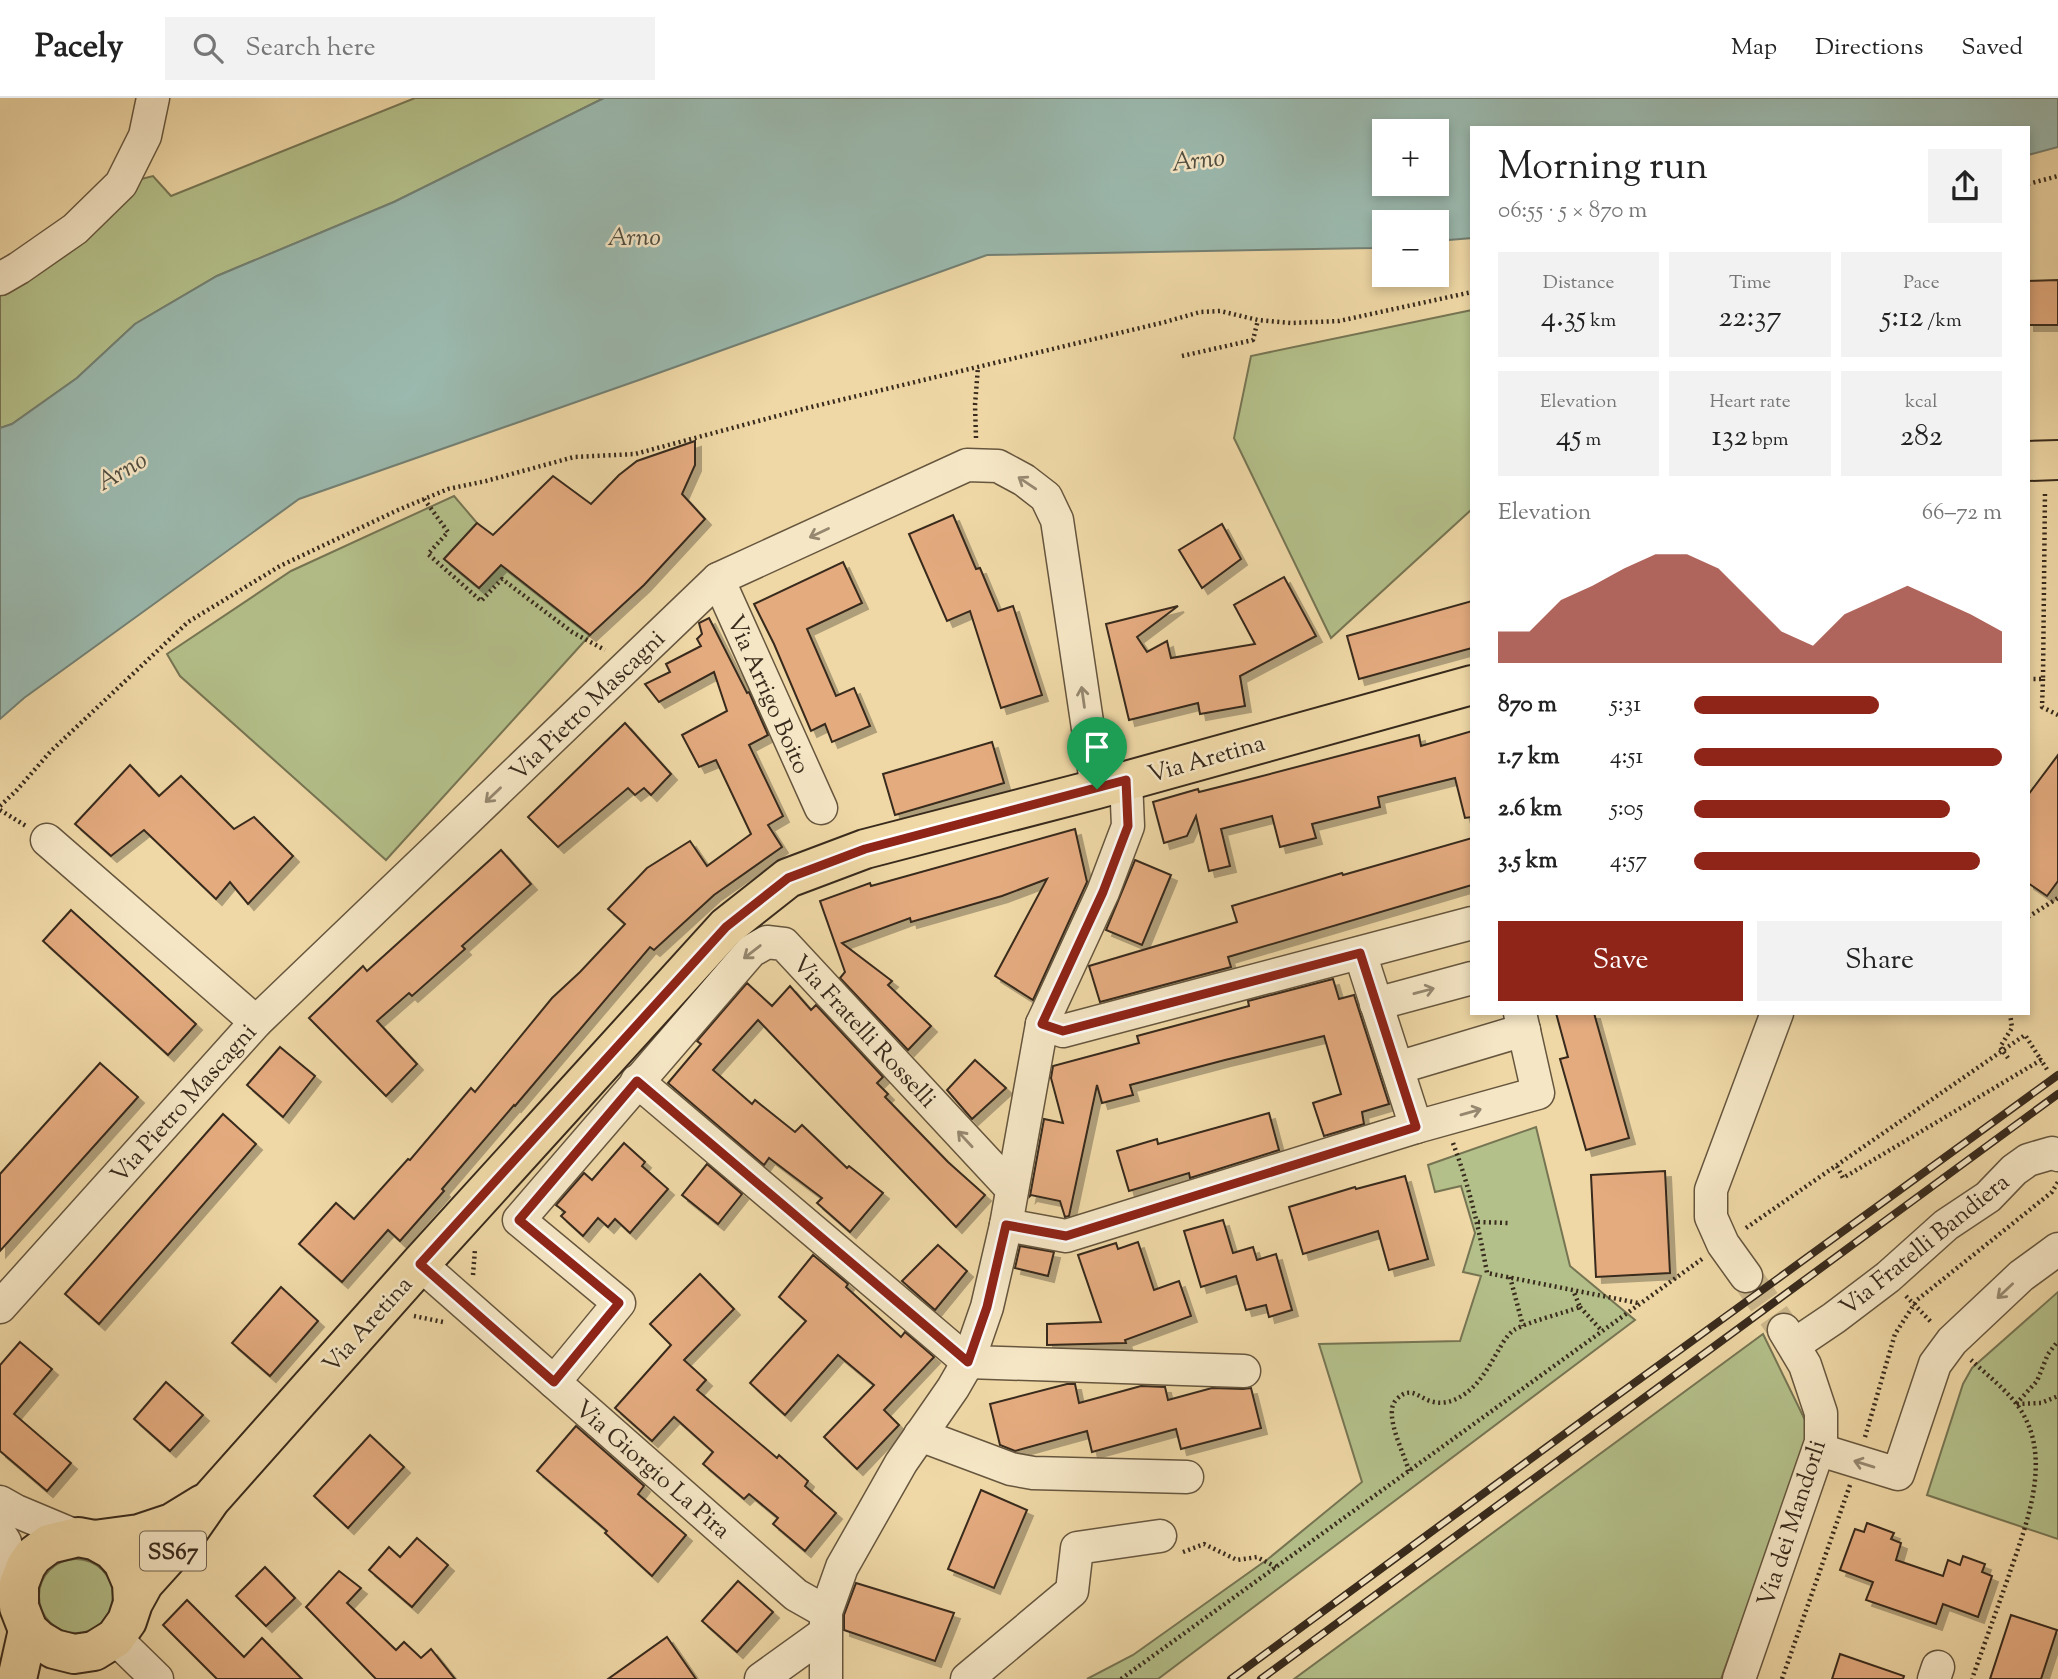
<!DOCTYPE html>
<meta charset="utf-8">
<style>
body{margin:0;font-family:"Sorts Mill Goudy",serif;background:#f2f2f2;color:#222;height:100vh;display:flex;flex-direction:column;font-size:26px;white-space:nowrap}
*{box-sizing:border-box;margin:0}
p{font-size:23px;color:#767676}
.icon{flex:none;width:38px;height:38px;fill:none;stroke:currentColor;stroke-width:2;stroke-linecap:round;stroke-linejoin:round}
.map{position:relative;flex:1;overflow:hidden}
.panel{position:absolute;left:1470px;top:28px;width:560px;height:889px;display:flex;flex-direction:column;background:#fff;border-radius:0px;box-shadow:0 4px 10px #0003}
.panel>*{flex:none}
.buttons{position:absolute;left:1372px;top:21px;display:grid;gap:14px}
.buttons a{display:grid;place-items:center;width:77px;height:77px;border-radius:0px;background:#fff;box-shadow:0 4px 10px #0003;font-size:35px}
.pin{position:absolute;display:grid;place-items:center;width:60px;height:60px;color:#fff;margin:-72px -30px;border-radius:50% 50% 50% 0;rotate:-45deg;box-shadow:0 0 7px #0007}
.pin .icon{rotate:45deg}
.round{display:grid;place-items:center;flex:none;width:74px;height:74px;border-radius:0px;background:#f2f2f2}
.head{display:flex;align-items:center;justify-content:space-between;height:119px;padding:0 28px}
h1{font-size:38px;font-weight:600;line-height:52px}
.metrics{display:grid;grid-template-columns:repeat(3,1fr);gap:10px;height:119px;padding:7px 28px}
.metrics div{display:grid;align-content:center;border-radius:0px;background:#f2f2f2;text-align:center}
.metrics b{font-size:30px;font-weight:600}
.metrics small{font-size:19px;font-weight:400}
.metrics p{font-size:19px}
.chart{height:196px;padding:14px 28px}
.chart p{display:flex;justify-content:space-between}
.chart svg{width:100%;height:126px;margin-top:7px;fill:#8f2418;opacity:.7}
.action{display:flex;gap:14px;margin-top:auto;padding:14px 28px}
.action a{flex:1;height:80px;border-radius:0px;background:#8f2418;color:#fff;font-size:28px;font-weight:600;line-height:80px;text-align:center}
.action a+a{background:#f2f2f2;color:#222}
ul{padding:0 28px;list-style:none;font-size:23px}
li{display:grid;grid-template-columns:112px 84px 1fr;align-items:center;height:52px}
li i{height:18px;border-radius:9px;background:#8f2418}
header{display:flex;align-items:center;gap:42px;box-sizing:border-box;height:98px;padding:0 35px;background:#fff;border-bottom:2px solid #e0e0e0}
header strong{font-size:33px}
nav{display:flex;gap:38px;margin-inline-start:auto;font-size:24px}
.search{width:490px;height:63px;background:#f2f2f2;display:flex;align-items:center;gap:18px;box-sizing:border-box;padding:0 24px;border-radius:0px;color:#767676;font-size:26px}
.map>svg:first-child{display:block}
</style>
<header>
<strong>Pacely</strong>
<div class="search"><svg class="icon" aria-label="search" viewBox="0 0 24 24"><circle cx="10" cy="10" r="6"/><path d="M15 15l6 6"/></svg>Search here</div>
<nav><a>Map</a><a>Directions</a><a>Saved</a></nav>
</header>
<div class="map">
<svg width="2058" height="1581" viewBox="0 0 2058 1581">
<defs>
<filter id="shadow"><feDropShadow dx="6" dy="6" stdDeviation="0" flood-color="#0004"/></filter>
</defs>
<rect width="100%" height="100%" fill="#efd8a6"/>
<filter id="stains"><feTurbulence type="fractalNoise" baseFrequency=".00286" numOctaves="4"/><feColorMatrix values="0 0 0 0 .2 0 0 0 0 .09 0 0 0 0 .02 0 0 0 .5 -.17"/></filter>
<radialGradient id="worn" r=".72"><stop offset=".6" stop-color="#630" stop-opacity="0"/><stop offset="1" stop-color="#630" stop-opacity=".3"/></radialGradient>
<g fill="#b4c08a" stroke="#767553" stroke-width="2">
<polygon points="415,0 604,0 394,104 217,178 135,226 77,280 12,326 0,330 0,181 121,86 153,78 171,98"/>
<polygon points="1472,212 1472,411 1331,540 1234,340 1251,258"/>
<polygon points="454,398 477,425 444,461 479,490 501,467 590,537 386,762 180,578 167,556 291,473"/>
<polygon points="1536,1029 1570,1168 1635,1222 1158,1581 1087,1581 1133,1557 1268,1461 1362,1384 1319,1246 1460,1243 1481,1178 1463,1174 1475,1135 1461,1088 1435,1094 1428,1067"/>
<polygon points="2058,1194 2058,1441 1927,1397 1963,1286 1972,1270"/>
<polygon points="1763,1236 1805,1322 1805,1348 1721,1581 1294,1581"/>
<circle cx="76" cy="1498" r="37"/>
</g>
<path fill="#9bb9ae" stroke="#738074" stroke-width="2" fill-rule="evenodd" d="M 604,0 L 2058,0 L 2058,49 L 2028,57 L 2028,30 L 1472,30 L 1472,140 L 1437,143 L 1437,124 L 1384,124 L 1384,149 L 1373,150 L 987,157 L 639,282 L 299,401 L 24,600 L 0,621 L 0,330 L 12,326 L 77,280 L 135,226 L 217,178 L 394,104 ZM 1384,33 L 1437,33 L 1437,86 L 1384,86 Z"/>
<g fill="#e4ab7f" stroke="#382a1c" stroke-width="2" filter="url(#shadow)">
<polygon points="2058,182 2058,227 2028,227 2028,183"/>
<polygon points="695,343 695,367 682,396 705,421 644,487 590,537 501,467 479,490 444,461 477,425 493,437 553,378 591,406 619,377 637,363"/>
<polygon points="953,417 976,471 980,470 998,513 1013,508 1042,597 1001,610 970,513 947,523 909,436"/>
<polygon points="1222,426 1241,461 1202,490 1179,452"/>
<polygon points="843,464 862,505 807,531 836,598 854,590 870,628 832,644 825,626 811,633 774,546 754,506"/>
<polygon points="1284,479 1316,538 1240,578 1245,608 1200,616 1198,605 1129,622 1106,526 1178,508 1137,539 1147,554 1167,543 1171,560 1255,546 1234,507"/>
<polygon points="1472,503 1472,550 1359,581 1347,538"/>
<polygon points="709,520 747,595 749,594 768,637 749,647 783,718 768,727 782,749 714,797 654,852 650,849 515,1008 514,1007 442,1091 444,1093 400,1143 388,1132 342,1184 299,1146 336,1105 354,1121 408,1061 410,1062 471,990 475,994 552,900 580,874 625,826 608,811 647,770 690,743 707,768 751,736 716,662 699,669 682,637 727,613 714,574 659,604 645,586 670,574 666,566 701,548 697,541 702,536 699,525"/>
<polygon points="625,625 671,676 651,697 644,690 635,697 628,690 558,749 528,719"/>
<polygon points="1472,633 1472,719 1465,720 1455,680 1378,699 1380,709 1312,726 1316,740 1280,749 1272,718 1221,731 1230,768 1209,773 1196,718 1187,738 1164,745 1153,704 1198,691 1199,694 1243,683 1419,637 1421,648"/>
<polygon points="992,644 1004,685 895,717 883,676"/>
<polygon points="2058,657 2058,783 2047,798 2028,785 2028,697"/>
<polygon points="130,667 159,698 181,678 234,731 254,719 293,758 248,806 230,784 216,801 144,732 111,758 75,726"/>
<polygon points="1075,731 1087,784 1033,902 995,878 1047,781 1002,798 911,824 910,820 842,845 892,883 888,887 931,928 908,952 840,880 845,874 820,803 870,785 871,788"/>
<polygon points="1472,740 1472,787 1228,859 1231,869 1100,904 1089,868 1237,824 1232,808 1342,775 1343,777"/>
<polygon points="501,752 531,786 462,848 465,851 412,898 409,895 377,923 417,966 386,998 309,920 363,868 367,873"/>
<polygon points="1135,762 1171,777 1142,847 1106,832"/>
<polygon points="71,812 196,926 168,957 43,843"/>
<polygon points="1333,881 1339,901 1354,897 1389,1006 1362,1014 1364,1026 1324,1038 1313,1005 1341,996 1324,938 1225,962 1130,987 1133,997 1102,1005 1097,987 1069,1118 1065,1119 1060,1103 1031,1097 1030,1098 1044,1021 1063,1025 1051,980 1053,968 1139,945 1137,938 1249,908 1248,903"/>
<polygon points="747,885 772,908 790,888 811,912 816,907 883,979 877,985 888,996 885,999 948,1064 985,1097 956,1129 758,922 713,972 752,1006 755,1002 795,1034 802,1027 847,1070 849,1068 883,1095 850,1134 817,1105 822,1100 769,1060 764,1067 668,985 701,946 697,943"/>
<polygon points="1556,915 1594,915 1629,1040 1586,1052 1560,961 1568,959"/>
<polygon points="280,949 315,978 283,1019 247,987"/>
<polygon points="975,962 1006,990 972,1021 947,992"/>
<polygon points="100,965 138,999 0,1153 0,1076"/>
<polygon points="1269,1015 1279,1052 1190,1080 1189,1075 1129,1093 1117,1053 1157,1041 1158,1046"/>
<polygon points="223,1016 256,1046 99,1226 65,1196"/>
<polygon points="624,1045 645,1064 642,1068 668,1091 630,1135 615,1121 608,1129 598,1120 583,1138 561,1118 565,1114 556,1107 584,1075 592,1082"/>
<polygon points="707,1066 742,1096 718,1126 682,1097"/>
<polygon points="1665,1073 1670,1175 1596,1179 1591,1077"/>
<polygon points="1405,1078 1428,1161 1389,1172 1378,1133 1303,1156 1289,1109 1355,1089 1356,1091"/>
<polygon points="1223,1122 1233,1155 1253,1149 1257,1162 1276,1156 1292,1212 1269,1219 1266,1207 1246,1212 1236,1178 1201,1189 1184,1133"/>
<polygon points="1138,1144 1154,1192 1179,1183 1191,1218 1125,1242 1126,1245 1047,1247 1047,1226 1101,1224 1078,1157 1116,1145 1118,1151"/>
<polygon points="938,1147 967,1173 935,1212 902,1183"/>
<polygon points="1020,1148 1054,1154 1048,1178 1015,1170"/>
<polygon points="813,1157 848,1186 846,1189 901,1239 905,1234 934,1259 884,1312 899,1327 857,1371 824,1339 874,1287 838,1257 785,1317 750,1285 806,1223 779,1199"/>
<polygon points="700,1176 734,1211 684,1262 706,1282 697,1292 777,1360 779,1357 808,1383 805,1388 836,1415 805,1453 773,1426 778,1420 749,1396 744,1401 703,1366 713,1354 674,1319 652,1343 615,1310 671,1247 650,1226"/>
<polygon points="281,1189 318,1223 270,1278 232,1245"/>
<polygon points="20,1244 52,1271 14,1316 71,1365 47,1393 0,1353 0,1267"/>
<polygon points="166,1284 203,1317 170,1353 134,1321"/>
<polygon points="1067,1286 1075,1286 1079,1305 1141,1288 1165,1289 1168,1302 1212,1290 1243,1291 1251,1290 1261,1330 1181,1351 1176,1331 1092,1354 1087,1333 1015,1353 1000,1347 990,1306"/>
<polygon points="576,1328 644,1388 638,1396 686,1437 652,1478 605,1435 607,1433 537,1373"/>
<polygon points="370,1337 404,1369 348,1430 314,1398"/>
<polygon points="981,1392 1027,1412 994,1490 948,1471"/>
<polygon points="1867,1425 1894,1435 1891,1441 1901,1445 1896,1462 1943,1478 1948,1462 1960,1467 1963,1458 1985,1466 1982,1474 1992,1478 1978,1519 1943,1506 1936,1526 1866,1502 1873,1484 1840,1472 1855,1431 1864,1434"/>
<polygon points="417,1440 448,1467 412,1509 369,1472 389,1449 400,1459"/>
<polygon points="265,1469 295,1500 266,1528 236,1498"/>
<polygon points="339,1473 361,1490 347,1505 396,1552 404,1544 421,1560 431,1551 455,1581 376,1581 306,1509"/>
<polygon points="738,1483 773,1514 737,1554 702,1523"/>
<polygon points="856,1485 954,1515 935,1563 844,1532 844,1517"/>
<polygon points="187,1502 244,1559 262,1540 302,1581 217,1581 163,1527"/>
<polygon points="2011,1517 2057,1532 2041,1581 1990,1581"/>
<polygon points="667,1539 696,1581 608,1581"/>
<polygon points="1840,1556 1904,1578 1903,1581 1832,1581"/>
</g>
<g fill="none" stroke-linecap="round" stroke-linejoin="round">
<polyline stroke="#cab58a" stroke-width="32" stroke-dasharray="32 16" stroke-linecap="butt" points="1746,1178 1784,1232"/>
<g stroke="#66563e" stroke-width="35">
<g id="minor">
<polyline points="0,181 19,170 75,131 121,86 145,38 153,0"/>
<polyline points="718,481 821,710"/>
<polyline points="47,742 256,924"/>
<polyline points="1360,855 1416,1029 1538,995 1520,915"/>
<polyline points="1376,906 1472,880"/>
<polyline points="1042,926 1063,933 1472,825"/>
<polyline points="1397,970 1524,932"/>
<polyline points="637,983 968,1264 1244,1273"/>
<polyline points="1006,1127 1066,1138 1416,1029"/>
<polyline points="420,1166 796,1497 826,1514"/>
<polyline points="1746,1178 1723,1146 1711,1119 1711,1092 1777,915"/>
<polyline points="0,1209 256,924 718,481 967,367 998,368 1024,382 1046,399 1057,422 1097,691"/>
<polyline points="1794,1247 1834,1220 1888,1179 1946,1127 1988,1099 2014,1072 2028,1062 2052,1055 2058,1057"/>
<polyline points="554,1284 619,1205 519,1122 751,853 767,844 784,846 1012,1091"/>
<polyline points="920,1337 1011,1371 1033,1375 1187,1379"/>
<polyline points="1820,1352 1898,1376 1935,1266 1952,1243 2021,1178 2058,1151"/>
<polyline points="0,1404 16,1413 78,1439"/>
<polyline points="0,1436 5,1444 17,1502"/>
<polyline points="115,1540 157,1581"/>
<polyline points="761,1581 825,1535"/>
<polyline points="826,1581 826,1514 842,1469 901,1365 953,1290 968,1264 987,1209 1006,1127 1042,926 1103,794 1128,728 1126,683"/>
<polyline points="967,1581 1072,1493 1077,1450 1160,1438"/>
<polyline points="1739,1581 1821,1344 1821,1315 1805,1267 1784,1232"/>
<polyline points="1934,1581 1938,1569"/>
</g>
</g>
<g stroke="#382a1c" stroke-width="42">
<g id="major">
<polyline points="2028,363 2058,362"/>
<polyline points="94,1442 139,1436 172,1425 203,1406"/>
<polyline points="133,1505 132,1485 123,1464 112,1452 94,1442 78,1439 49,1446 33,1458 26,1468 19,1486 19,1509 28,1532 39,1542 54,1551 74,1556 94,1553 115,1540 127,1523 133,1505 144,1485 181,1444 211,1401 420,1166 726,829 788,780 865,751 1097,691 1472,587"/>
<polyline points="17,1581 28,1532"/>
</g>
</g>
<g stroke="#382a1c" stroke-width="4.5" stroke-dasharray="2 3.5" stroke-linecap="butt">
<polyline points="2028,86 2058,78"/>
<polyline points="1182,258 1253,242 1258,222"/>
<polyline points="976,340 975,307 978,269"/>
<polyline points="424,401 448,434 428,456 481,503 502,481 572,534 605,552"/>
<polyline points="2028,581 2043,581 2045,393"/>
<polyline points="2043,581 2042,609 2058,617"/>
<polyline points="0,708 16,693 51,653 188,524 280,468 398,412 448,391 486,383 574,359 635,356 807,310 1165,224 1200,214 1220,213 1258,222 1291,225 1339,223 1472,194"/>
<polyline points="0,712 26,728"/>
<polyline points="2028,819 2058,800"/>
<polyline points="2008,960 2000,949 2012,930 2010,915"/>
<path d="M 1453,1045 C 1469,1088 1479,1130 1487,1175 L 1638,1205"/>
<polyline points="1837,1068 1843,1080 2041,962 2048,973"/>
<polyline points="1478,1124 1508,1125"/>
<polyline points="1746,1130 2025,937 2041,962"/>
<polyline points="473,1177 475,1151"/>
<polyline points="1510,1179 1523,1228"/>
<polyline points="1906,1198 1932,1225"/>
<polyline points="1580,1209 1602,1233"/>
<polyline points="414,1218 443,1224"/>
<path d="M 1971,1262 C 1986,1276 2009,1294 2020,1311 C 2054,1362 2025,1429 2008,1480 C 1996,1514 1984,1547 1972,1581"/>
<polyline points="2016,1306 2037,1283 2048,1256 2058,1243"/>
<polyline points="2017,1306 2041,1305 2058,1298"/>
<polyline points="1865,1339 1895,1236 1917,1202 2052,1094 2058,1084"/>
<path d="M 1409,1373 C 1404,1355 1383,1316 1396,1302 C 1410,1287 1418,1299 1430,1303 C 1439,1306 1448,1305 1456,1301 C 1476,1292 1487,1272 1498,1253 C 1502,1246 1507,1237 1514,1232 C 1527,1224 1564,1215 1580,1209 L 1573,1192"/>
<polyline points="1183,1454 1204,1446 1237,1462 1257,1459 1276,1469"/>
<polyline points="1121,1581 1702,1161"/>
<polyline points="1782,1581 1850,1387"/>
</g>
<use href="#minor" stroke="#f5e6c5" stroke-width="32"/>
<use href="#major" stroke="#efd8a6" stroke-width="38"/>
<g stroke="#382a1c" stroke-width="8">
<g id="rail">
<polyline points="1231,1581 1604,1307 2058,977"/>
<polyline points="1261,1581 2058,996"/>
</g>
</g>
<use href="#rail" stroke="#f5e6c5" stroke-width="5" stroke-dasharray="16" stroke-linecap="butt"/>
</g>
<defs><path id="oneway-shaft" d="M-6 0H5M1.5-3L5.5 0L1.5 3" fill="none" stroke-width="1.6" stroke-linecap="round" stroke-linejoin="round" transform="scale(1.75)"/></defs>
<g stroke="#968870">
<use href="#oneway-shaft" transform="translate(1027 385) rotate(-146)"/>
<use href="#oneway-shaft" transform="translate(819 435) rotate(155)"/>
<use href="#oneway-shaft" transform="translate(1083 599) rotate(-98)"/>
<use href="#oneway-shaft" transform="translate(493 697) rotate(136)"/>
<use href="#oneway-shaft" transform="translate(752 854) rotate(142)"/>
<use href="#oneway-shaft" transform="translate(1424 893) rotate(-15)"/>
<use href="#oneway-shaft" transform="translate(1471 1014) rotate(-16)"/>
<use href="#oneway-shaft" transform="translate(965 1041) rotate(-133)"/>
<use href="#oneway-shaft" transform="translate(2005 1193) rotate(137)"/>
<use href="#oneway-shaft" transform="translate(1864 1366) rotate(-163)"/>
</g>
<g fill="none" stroke-linecap="round" stroke-linejoin="round">
<g stroke="#fff" stroke-width="14">
<polygon id="route" points="1126,682 1128,728 1103,794 1042,926 1063,933 1360,855 1416,1029 1066,1138 1006,1127 987,1209 968,1264 637,983 519,1122 619,1205 554,1284 420,1166 726,829 788,780 865,751"/>
</g>
<use href="#route" stroke="#8f2418" stroke-width="9"/>
</g>
<g text-anchor="middle" stroke-width="5" stroke-linejoin="round" paint-order="stroke">
<rect fill="#f5e6c5" stroke="#71624f" stroke-width="2" x="140" y="1433.5" width="66" height="39" rx="5"/>
<g font-size="23" font-weight="bold" fill="#382a1c">
<text x="173" y="1461">SS67</text>
</g>
<g font-size="24" fill="#382a1c" stroke="#f5e6c5">
<text transform="translate(769 596) rotate(66)" y="8">Via Arrigo Boito</text>
<text transform="translate(587 607) rotate(-44)" y="8">Via Pietro Mascagni</text>
<text transform="translate(1206 660) rotate(-16)" y="8">Via Aretina</text>
<text transform="translate(865 933) rotate(47)" y="8">Via Fratelli Rosselli</text>
<text transform="translate(183 1005) rotate(-48)" y="8">Via Pietro Mascagni</text>
<text transform="translate(1924 1146) rotate(-39)" y="8">Via Fratelli Bandiera</text>
<text transform="translate(367 1226) rotate(-48)" y="8">Via Aretina</text>
<text transform="translate(653 1371) rotate(41)" y="8">Via Giorgio La Pira</text>
<text transform="translate(1791 1425) rotate(-72)" y="8">Via dei Mandorli</text>
</g>
<g font-size="26" font-style="italic" fill="#514e40" stroke="#f5e6c5">
<text transform="translate(1198 61) rotate(-6)" y="9">Arno</text>
<text x="634" y="147">Arno</text>
<text transform="translate(121 372) rotate(-30)" y="9">Arno</text>
</g>
</g>
<rect width="100%" height="100%" filter="url(#stains)"/>
<rect width="100%" height="100%" fill="url(#worn)"/>
</svg>
<div class="buttons">
<a>+</a>
<a>−</a>
</div>
<div class="pin" style="left:1097px;top:691px;background:#1e9e55"><svg class="icon" aria-label="arrive" viewBox="0 0 24 24"><path d="M6 21V4h12l-3 4 3 4H6"/></svg></div>
<section class="panel">
<div class="head"><div><h1>Morning run</h1><p>06:55 · 5 × 870 m</p></div><a class="round"><svg class="icon" aria-label="share" viewBox="0 0 24 24"><path d="M12 15V3M7 8l5-5 5 5M5 13v7h14v-7"/></svg></a></div>
<div class="metrics">
<div><p>Distance</p><b>4.35<small> km</small></b></div>
<div><p>Time</p><b>22:37</b></div>
<div><p>Pace</p><b>5:12<small> /km</small></b></div>
</div>
<div class="metrics">
<div><p>Elevation</p><b>45<small> m</small></b></div>
<div><p>Heart rate</p><b>132<small> bpm</small></b></div>
<div><p>kcal</p><b>282</b></div>
</div>
<div class="chart"><p><span>Elevation</span>66–72 m</p>
<svg viewBox="0 0 160 44" preserveAspectRatio="none"><path d="M0 44V33L10 33L20 22L30 17L40 11L50 6L60 6L70 11L80 22L90 33L100 38L110 27L120 22L130 17L140 22L150 27L160 33V44z"/></svg>
</div>
<ul>
<li><b>870 m</b>5:31<i style="width:60%"></i></li>
<li><b>1.7 km</b>4:51<i style="width:100%"></i></li>
<li><b>2.6 km</b>5:05<i style="width:83%"></i></li>
<li><b>3.5 km</b>4:57<i style="width:93%"></i></li>
</ul>
<div class="action"><a>Save</a><a>Share</a></div>
</section>
</div>
